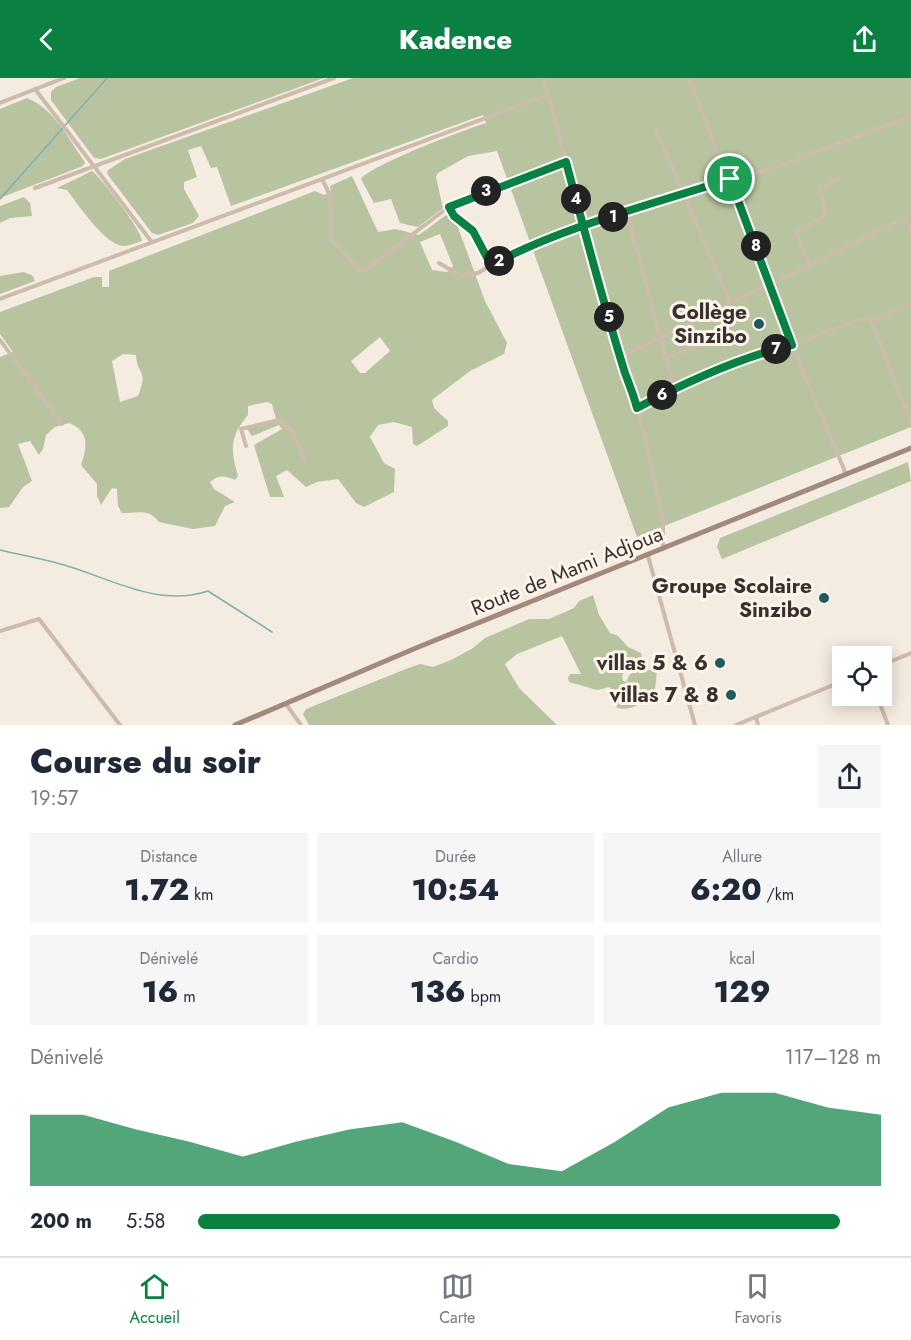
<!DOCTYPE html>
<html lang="fr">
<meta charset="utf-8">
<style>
body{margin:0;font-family:Jost,sans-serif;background:#f6f6f7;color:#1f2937;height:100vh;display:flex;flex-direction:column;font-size:22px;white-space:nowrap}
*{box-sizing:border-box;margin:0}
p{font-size:20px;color:#747a83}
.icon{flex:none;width:33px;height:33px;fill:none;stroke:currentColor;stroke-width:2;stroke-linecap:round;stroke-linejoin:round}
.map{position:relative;height:647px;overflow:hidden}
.side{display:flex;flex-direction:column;background:#fff;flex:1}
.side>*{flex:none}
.fabs{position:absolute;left:832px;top:568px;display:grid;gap:12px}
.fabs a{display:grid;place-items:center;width:60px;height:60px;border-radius:0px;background:#fff;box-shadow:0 3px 15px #0003;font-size:30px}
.pin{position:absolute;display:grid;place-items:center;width:51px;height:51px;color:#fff;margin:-26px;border:3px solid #fff;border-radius:50%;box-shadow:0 2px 6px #0007}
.km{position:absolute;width:30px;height:30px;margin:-15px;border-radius:50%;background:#222;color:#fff;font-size:16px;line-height:30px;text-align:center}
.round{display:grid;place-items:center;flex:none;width:63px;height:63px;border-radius:0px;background:#f6f6f7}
.summary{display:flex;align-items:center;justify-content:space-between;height:102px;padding:0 30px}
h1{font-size:33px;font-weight:800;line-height:45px}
.figures{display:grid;grid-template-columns:repeat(3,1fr);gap:9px;height:102px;padding:6px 30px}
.figures div{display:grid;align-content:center;border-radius:0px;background:#f6f6f7;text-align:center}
.figures b{font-size:30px;font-weight:800}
.figures small{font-size:16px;font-weight:400}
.figures p{font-size:16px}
.chart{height:168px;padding:12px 30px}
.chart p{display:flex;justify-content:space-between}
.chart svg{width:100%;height:108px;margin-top:6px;fill:#0b8043;opacity:.7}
ul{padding:0 30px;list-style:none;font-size:20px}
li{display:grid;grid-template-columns:96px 72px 1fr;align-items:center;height:45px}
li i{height:15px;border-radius:8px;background:#0b8043}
header{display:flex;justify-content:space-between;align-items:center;height:78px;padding:0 30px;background:#0b8043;color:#fff;font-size:27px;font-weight:800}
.dock{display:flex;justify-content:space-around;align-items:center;height:84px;border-top:2px solid #e0e1e3;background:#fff;font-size:16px;color:#747a83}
.dock a{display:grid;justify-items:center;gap:3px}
.dock .on{color:#0b8043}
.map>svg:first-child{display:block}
</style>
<header><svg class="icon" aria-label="back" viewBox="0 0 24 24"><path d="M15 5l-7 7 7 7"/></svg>Kadence<svg class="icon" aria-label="share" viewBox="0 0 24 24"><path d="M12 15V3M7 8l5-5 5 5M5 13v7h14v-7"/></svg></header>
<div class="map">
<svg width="911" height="647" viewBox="0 0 911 647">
<rect width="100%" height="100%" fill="#f4ebe1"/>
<g fill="#b8c4a0" fill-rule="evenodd">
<polygon points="80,0 324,0 101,81 94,80 51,22 51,14 56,9"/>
<path d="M 353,0 L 911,0 L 911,349 L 637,459 L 497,73 L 468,78 L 438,95 L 436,99 L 443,130 L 418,149 L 400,145 L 391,121 L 374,125 L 361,101 C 373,86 464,52 486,45 L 483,37 L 231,128 L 217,89 L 211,90 L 201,68 L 188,72 L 197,99 L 184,104 L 184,111 L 199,138 L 193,145 L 158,157 L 152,155 L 108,97 L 107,93 L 125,81 Z"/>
<path d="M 27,20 C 54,30 69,62 85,84 L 83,88 L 0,120 L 0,31 Z"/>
<path d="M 92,93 C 102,101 142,152 142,163 C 136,165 129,168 123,168 C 104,166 78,126 67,112 L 57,110 Z"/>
<path d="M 352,98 L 378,154 L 396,151 L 419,157 L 450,134 L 456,144 L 485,223 L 507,265 L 504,276 L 470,293 L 432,322 L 434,330 L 448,343 L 448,348 L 417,368 L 413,366 L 412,349 L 394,344 L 378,347 L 370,359 L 384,385 L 395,391 L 394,414 L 364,429 L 356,425 L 338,401 L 317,404 L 306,409 L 287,392 L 276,398 L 284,419 L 270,419 L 254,367 L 282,351 L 279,347 L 252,358 L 247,351 L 276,341 L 272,326 L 267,324 L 248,328 L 248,337 C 230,359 230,370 238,398 L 235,402 C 225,397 218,397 210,404 L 214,411 L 235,424 L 225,428 L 215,448 L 193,451 L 159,444 C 149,430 137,435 122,435 L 118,428 L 117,411 L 112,410 L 101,427 L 97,418 L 97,406 L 81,387 C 87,370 90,353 69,345 L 55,349 L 46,357 L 43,371 L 39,377 L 30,363 L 18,366 L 32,403 L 23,409 L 9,429 L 0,430 L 0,279 L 13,274 L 0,256 L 0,234 L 94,199 L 102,199 L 102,209 L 109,209 L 109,193 L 315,113 L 324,117 L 331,113 L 330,108 ZM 440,156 L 453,188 L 447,194 L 432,192 L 420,164 ZM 380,259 L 390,273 L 365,295 L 360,295 L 351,283 ZM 123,276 L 136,277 C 137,298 149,290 138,318 L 120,324 L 112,283 Z"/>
<polygon points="24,119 30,125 32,138 10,140 0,145 0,128"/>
<polygon points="24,194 33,198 35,203 0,216 0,198"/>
<polygon points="908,384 911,403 722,481 717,469 720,460"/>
<path d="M 593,517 L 599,537 L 610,555 L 618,558 L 628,569 L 641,575 L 642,581 L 629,586 L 622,598 L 623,603 L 626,604 L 630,596 L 642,592 L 657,592 L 655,612 L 651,615 L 642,612 L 643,621 C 636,630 628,632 617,630 L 610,609 L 597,612 L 569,604 L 568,600 L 570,596 L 581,596 L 562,558 L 517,576 L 505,586 L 519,610 L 557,647 L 309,647 L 303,636 L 306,631 L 406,591 L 420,586 L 433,589 L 451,582 L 473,570 L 485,560 L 529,541 L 549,541 L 574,530 L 579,523 Z"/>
</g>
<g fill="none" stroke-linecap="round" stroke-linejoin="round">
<g stroke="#7fb0b2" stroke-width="1.5">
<polyline points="0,121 107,0"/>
<path d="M 0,472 C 21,477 43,481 64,487 C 110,500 158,530 208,513 L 272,554"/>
</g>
<g stroke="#cdbbac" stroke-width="4">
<polyline points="543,0 644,355 663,442 663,471"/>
<polyline points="689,0 792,267 846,396"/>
<polyline points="35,11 151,163"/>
<polyline points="0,25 64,0"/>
<polyline points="656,52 730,224"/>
<polyline points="322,101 330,117 331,162 359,192 365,192 454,125 565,84"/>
<polyline points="35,110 334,0"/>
<polyline points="449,129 454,138 473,153 491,187"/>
<polyline points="627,135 674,310"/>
<polyline points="906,140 911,154"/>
<polyline points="439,185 461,198 478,195 513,174 730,101 770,91 911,38"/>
<polyline points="809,186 796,154 826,137 819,111 838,100"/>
<polyline points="0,221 547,17"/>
<polyline points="870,240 911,345"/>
<polyline points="0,262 62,346"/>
<polyline points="621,279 911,137"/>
<polyline points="665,280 712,262"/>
<polyline points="637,330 674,310 768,273 792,267 860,241 879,241 911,225"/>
<polyline points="246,368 241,351 279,342 292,353 305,383"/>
<polyline points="648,478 695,647"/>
<polyline points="0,553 39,541 120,647"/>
<polyline points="882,587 911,575"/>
<polyline points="877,618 888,647"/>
<polyline points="286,626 301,647"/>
<polyline points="756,639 758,647"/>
<polyline points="736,647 843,603"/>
</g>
<polyline stroke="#a18a7d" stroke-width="5" points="235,647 416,570 911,370"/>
</g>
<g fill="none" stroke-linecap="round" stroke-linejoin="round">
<g stroke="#fff" stroke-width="12">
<path id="route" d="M 730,101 C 650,127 565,148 491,187 L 473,153 L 454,138 L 449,129 L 566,84 C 585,154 603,225 625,295 C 629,306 634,318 637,330 C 686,304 738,280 792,267 L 730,101"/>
</g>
<use href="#route" stroke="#0b8043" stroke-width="8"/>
</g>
<g fill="#1f5a5e" stroke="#fbf5ee" stroke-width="2">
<circle cx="759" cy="246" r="6"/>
<circle cx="824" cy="520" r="6"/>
<circle cx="720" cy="585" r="6"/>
<circle cx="731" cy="617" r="6"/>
</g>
<g text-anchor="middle" stroke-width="6" stroke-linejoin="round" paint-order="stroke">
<g font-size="21" font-weight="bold" fill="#3b302b" stroke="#fbf5ee" text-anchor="end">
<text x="747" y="241">Collège<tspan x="747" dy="24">Sinzibo</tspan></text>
<text x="812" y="515">Groupe Scolaire<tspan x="812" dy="24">Sinzibo</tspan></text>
<text x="708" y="592">villas 5 &amp; 6</text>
<text x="719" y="624">villas 7 &amp; 8</text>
</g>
<g font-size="21" fill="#3b302b" stroke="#fbf5ee">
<text transform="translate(567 493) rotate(-22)" y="7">Route de Mami Adjoua</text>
</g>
</g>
</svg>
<div class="fabs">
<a><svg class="icon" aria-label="locate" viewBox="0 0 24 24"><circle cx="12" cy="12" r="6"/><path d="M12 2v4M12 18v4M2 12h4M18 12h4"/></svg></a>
</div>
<div class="pin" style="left:730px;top:101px;background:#1e9e55"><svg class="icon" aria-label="arrive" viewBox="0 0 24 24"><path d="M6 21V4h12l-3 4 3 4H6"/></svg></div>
<b class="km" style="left:613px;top:139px">1</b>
<b class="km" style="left:499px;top:183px">2</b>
<b class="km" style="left:486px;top:113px">3</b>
<b class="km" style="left:576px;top:121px">4</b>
<b class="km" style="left:609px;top:239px">5</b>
<b class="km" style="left:662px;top:317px">6</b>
<b class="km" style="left:776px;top:271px">7</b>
<b class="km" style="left:756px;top:168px">8</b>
</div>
<section class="side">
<div class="summary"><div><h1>Course du soir</h1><p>19:57</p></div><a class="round"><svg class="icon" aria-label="share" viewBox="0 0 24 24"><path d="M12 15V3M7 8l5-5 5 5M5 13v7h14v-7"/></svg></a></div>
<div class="figures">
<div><p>Distance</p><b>1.72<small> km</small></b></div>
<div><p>Durée</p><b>10:54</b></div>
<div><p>Allure</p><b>6:20<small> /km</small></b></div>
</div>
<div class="figures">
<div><p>Dénivelé</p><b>16<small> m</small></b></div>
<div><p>Cardio</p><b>136<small> bpm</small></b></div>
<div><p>kcal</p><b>129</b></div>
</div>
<div class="chart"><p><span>Dénivelé</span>117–128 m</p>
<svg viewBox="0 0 160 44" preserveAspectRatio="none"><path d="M0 44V15L10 15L20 21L30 26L40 32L50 26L60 21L70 18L80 26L90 35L100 38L110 26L120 12L130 6L140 6L150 12L160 15V44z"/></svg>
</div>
<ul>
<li><b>200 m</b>5:58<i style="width:94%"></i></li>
</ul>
</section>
<nav class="dock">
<a class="on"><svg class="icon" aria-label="home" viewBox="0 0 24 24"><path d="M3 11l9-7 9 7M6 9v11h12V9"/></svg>Accueil</a>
<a><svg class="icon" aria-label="map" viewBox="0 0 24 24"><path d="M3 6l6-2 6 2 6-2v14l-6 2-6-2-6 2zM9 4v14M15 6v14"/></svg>Carte</a>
<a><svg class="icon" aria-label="saved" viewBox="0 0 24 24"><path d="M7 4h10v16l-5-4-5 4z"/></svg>Favoris</a>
</nav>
